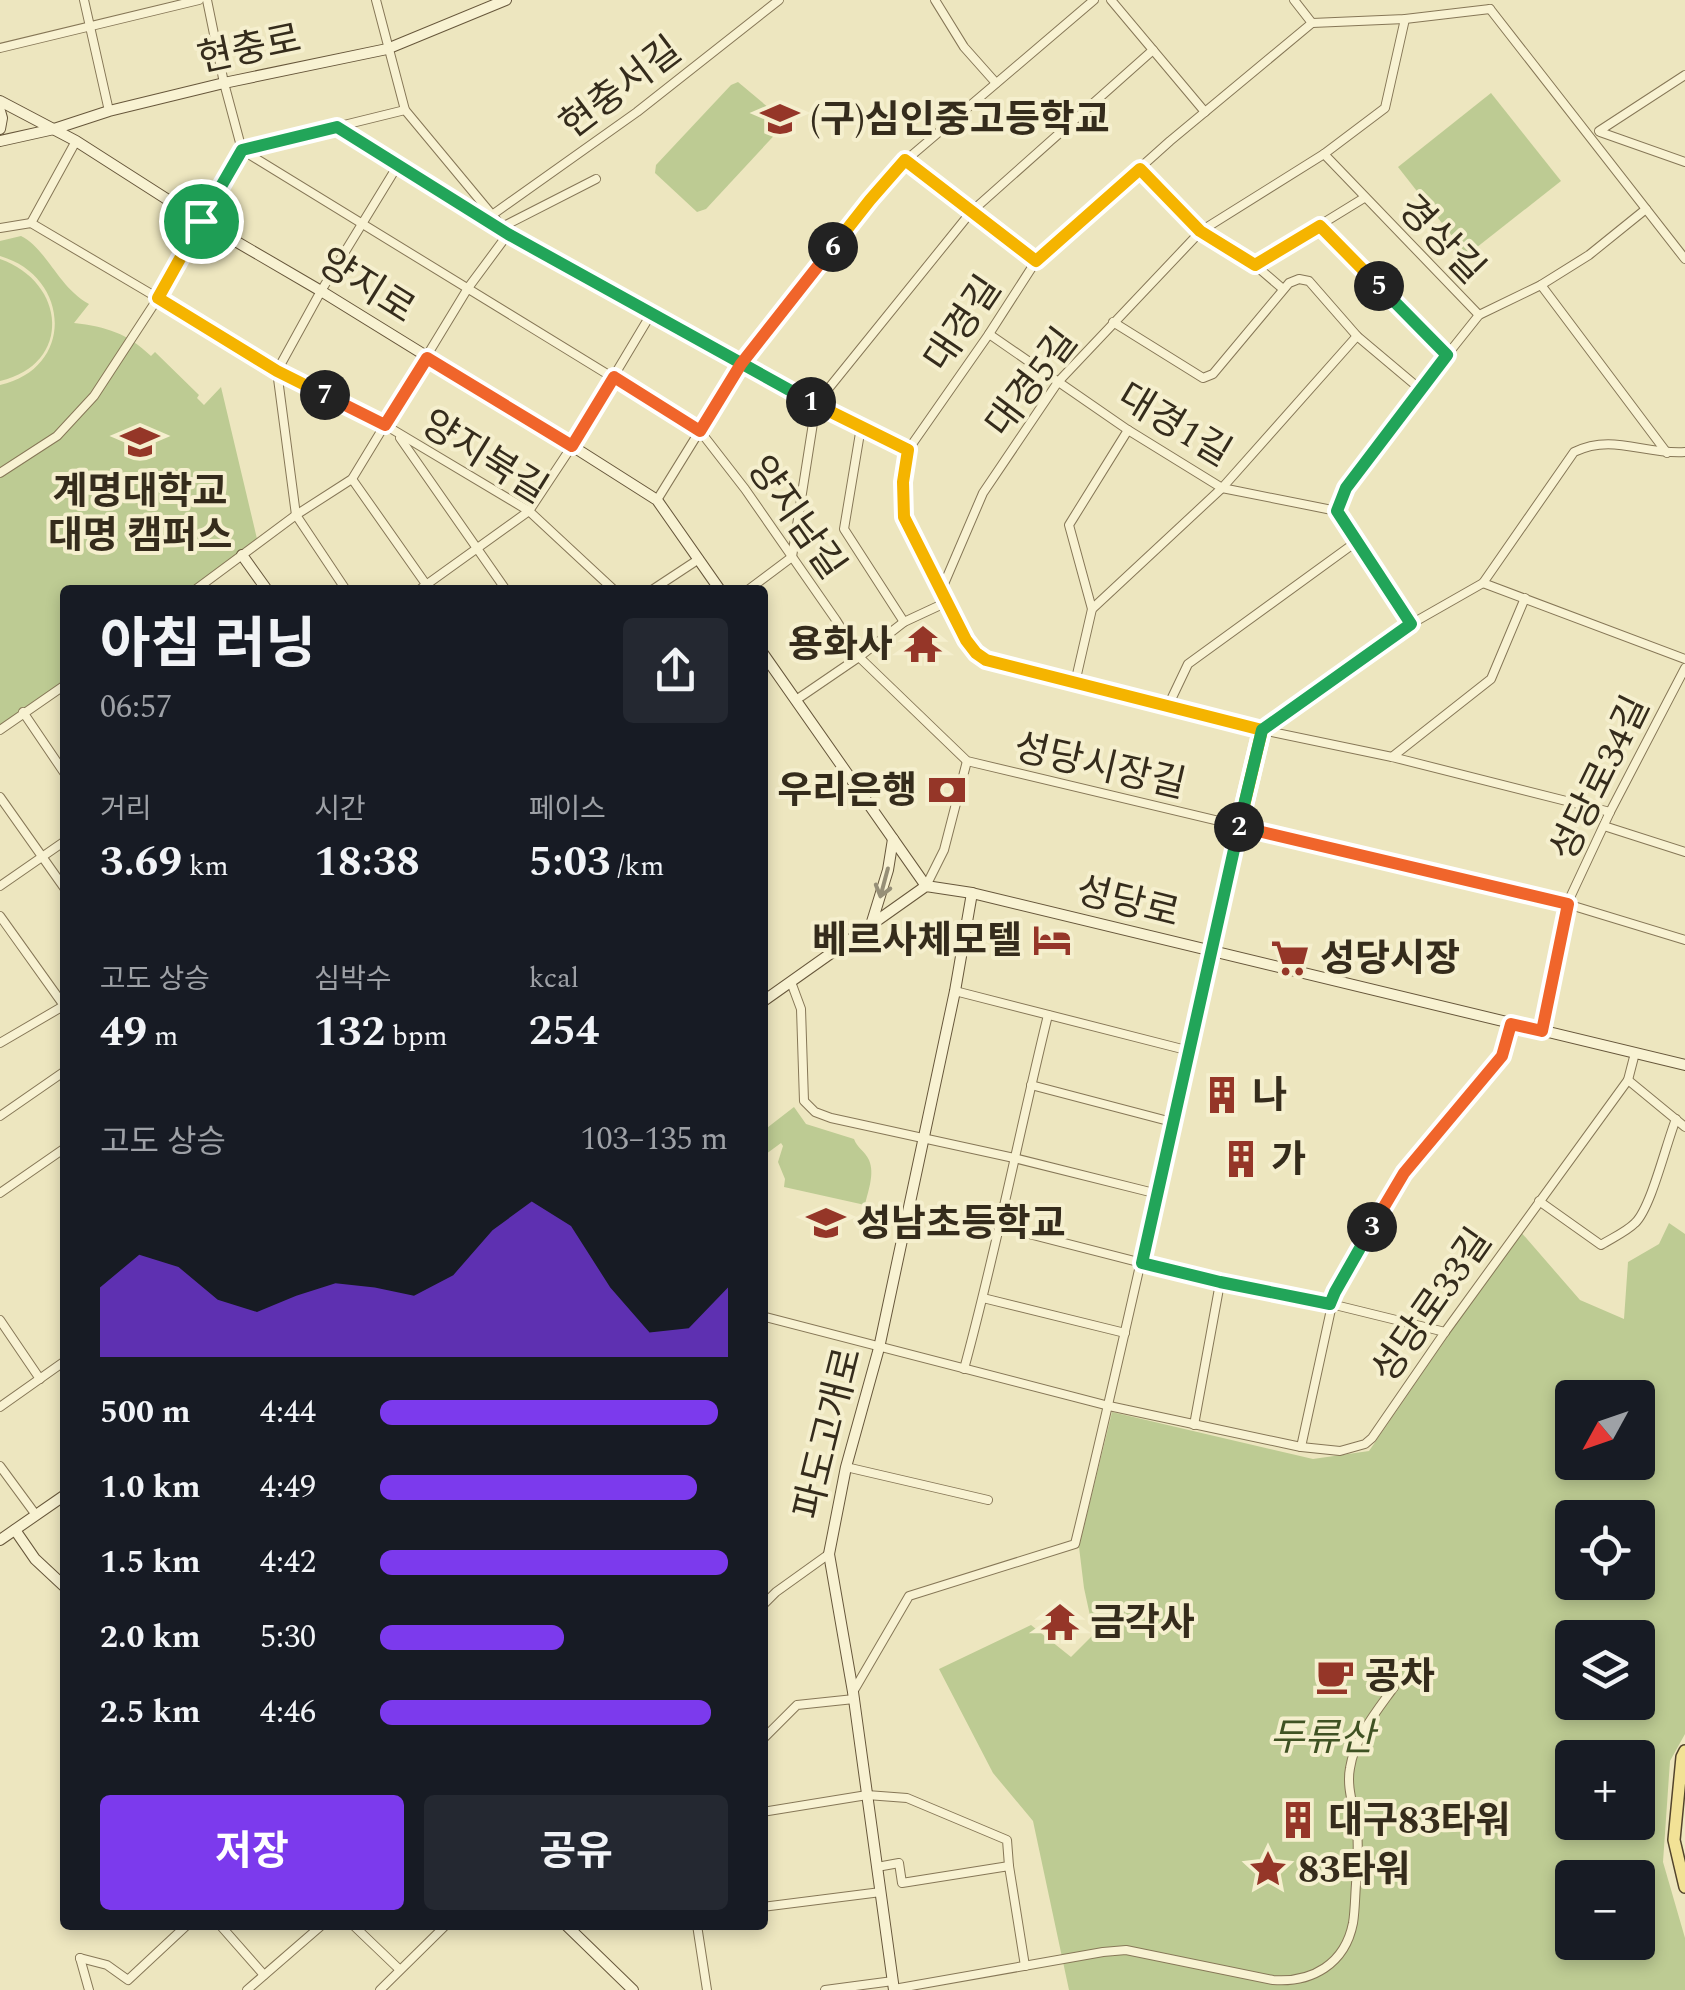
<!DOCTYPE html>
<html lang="ko">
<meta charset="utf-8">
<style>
body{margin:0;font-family:Spectral,"Noto Sans KR",serif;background:#242831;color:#f1f3f6;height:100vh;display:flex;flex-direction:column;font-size:38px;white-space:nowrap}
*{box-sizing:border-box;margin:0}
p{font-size:32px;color:#9ea1a6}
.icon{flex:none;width:55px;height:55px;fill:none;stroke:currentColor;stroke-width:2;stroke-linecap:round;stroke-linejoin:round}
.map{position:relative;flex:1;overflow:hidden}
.panel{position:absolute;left:60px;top:585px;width:708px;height:1345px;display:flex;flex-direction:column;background:#171b24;border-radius:10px;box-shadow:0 5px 15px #0003}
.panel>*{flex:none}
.needle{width:65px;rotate:230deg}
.fabs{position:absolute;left:1555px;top:1380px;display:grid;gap:20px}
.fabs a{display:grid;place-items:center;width:100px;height:100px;border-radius:10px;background:#171b24;box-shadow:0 5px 15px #0003;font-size:50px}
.pin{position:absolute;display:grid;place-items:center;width:85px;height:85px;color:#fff;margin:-42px;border:5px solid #fff;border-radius:50%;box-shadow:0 2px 10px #0007}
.km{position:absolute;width:50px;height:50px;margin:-25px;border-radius:50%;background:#222;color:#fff;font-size:28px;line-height:50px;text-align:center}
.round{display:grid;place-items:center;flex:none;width:105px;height:105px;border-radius:10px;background:#242831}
.head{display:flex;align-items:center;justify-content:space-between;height:170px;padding:0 40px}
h1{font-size:55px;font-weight:700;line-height:75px}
.figures{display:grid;grid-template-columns:repeat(3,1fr);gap:15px;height:170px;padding:10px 40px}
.figures div{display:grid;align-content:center}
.figures b{font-size:42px;font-weight:700}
.figures small{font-size:28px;font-weight:400}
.figures p{font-size:28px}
.chart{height:280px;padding:20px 40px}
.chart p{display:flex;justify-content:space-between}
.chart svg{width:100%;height:180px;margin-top:10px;fill:#7c3aed;opacity:.7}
.action{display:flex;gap:20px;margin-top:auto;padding:20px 40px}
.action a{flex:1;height:115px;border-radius:10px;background:#7c3aed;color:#fff;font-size:40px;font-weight:700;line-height:115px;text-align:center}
.action a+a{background:#242831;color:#f1f3f6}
ul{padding:0 40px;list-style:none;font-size:32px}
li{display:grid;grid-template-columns:160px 120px 1fr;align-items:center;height:75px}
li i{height:25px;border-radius:12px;background:#7c3aed}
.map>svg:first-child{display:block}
</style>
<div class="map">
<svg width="1685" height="1990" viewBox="0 0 1685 1990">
<rect width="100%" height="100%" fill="#ede6bf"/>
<g fill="#bdcb93" fill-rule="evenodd">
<polygon points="738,82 782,119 782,127 706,209 697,212 655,173 656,165 731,85"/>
<polygon points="1491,93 1561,181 1467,255 1398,167"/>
<path d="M 21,236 C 47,249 58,287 89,304 L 74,323 C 107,327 127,333 151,356 L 155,352 L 199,395 L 197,398 L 204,405 L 221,387 L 258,543 L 195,590 L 65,590 L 65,685 L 0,730 L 0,385 C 76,368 70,276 0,256 L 0,241 Z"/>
<path d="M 0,259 C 66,282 73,364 0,381 Z"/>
<path d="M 794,1107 L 806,1124 L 854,1139 C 857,1148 865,1151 869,1160 C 875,1174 868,1191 865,1205 L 784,1187 L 785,1179 L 778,1162 L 783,1146 L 781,1143 L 766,1154 L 763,1149 L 763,1131 Z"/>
<path d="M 1669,1223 L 1685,1234 L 1685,1734 L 1670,1761 L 1663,1862 L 1685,1938 L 1685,1990 L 1069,1990 L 1033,1821 L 993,1773 L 939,1669 L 1031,1625 L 1071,1657 L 1094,1634 L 1084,1588 L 1079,1547 L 1112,1412 L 1313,1459 L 1369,1451 L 1520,1231 L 1580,1300 L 1624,1319 L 1628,1262 L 1659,1244 ZM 1572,1398 L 1638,1398 L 1638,1462 L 1572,1462 ZM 1572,1518 L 1638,1518 L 1638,1582 L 1572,1582 ZM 1572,1638 L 1638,1638 L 1638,1702 L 1572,1702 ZM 1572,1758 L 1638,1758 L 1638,1822 L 1572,1822 ZM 1572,1878 L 1638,1878 L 1638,1942 L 1572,1942 Z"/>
</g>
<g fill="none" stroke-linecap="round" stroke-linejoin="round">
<g stroke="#867757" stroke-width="10">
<g id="street">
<polyline points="84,0 109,111"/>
<polyline points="207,0 224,83 242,150 700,431 745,489 836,620 859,657 967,761 1567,904 1685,940"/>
<polyline points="935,0 964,47 996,83"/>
<polyline points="1111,0 1205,112"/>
<polyline points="1294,0 1312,23"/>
<polyline points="1490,9 1405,19 1312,23 1170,141 1036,261 989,334 908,450 906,458 902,503 905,517 967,640 976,653 987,660 1262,730 1392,757 1610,812"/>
<polyline points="1490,9 1685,259"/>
<polyline points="0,48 199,0"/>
<polyline points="337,127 508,234 742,365 908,450"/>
<polyline points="1599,131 1685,75"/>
<polyline points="1600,132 1685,162"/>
<polyline points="1324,154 1479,315"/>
<polyline points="905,161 1036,261"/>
<polyline points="1139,169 1201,231 1255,265 1283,289"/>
<polyline points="492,215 637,112 779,0"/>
<polyline points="31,223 76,141"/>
<polyline points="1320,225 1447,355"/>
<polyline points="502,227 596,179"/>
<polyline points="0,228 31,223 158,298 277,371 385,425 529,511 614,590"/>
<polyline points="1255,265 1364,198"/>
<polyline points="1541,285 1667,453"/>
<polyline points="1113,322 1203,378 1213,374 1289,283 1299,279 1309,281 1357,336 1420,389"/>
<polyline points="989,334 1128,430 1222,488 1337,511 1411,624"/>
<polyline points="742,365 870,200 905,161 1094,0"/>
<polyline points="861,427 844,529 904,622"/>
<polyline points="400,438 506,590"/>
<polyline points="0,473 57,436 94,396 158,298 242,150 405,110"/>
<polyline points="352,479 430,590"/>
<polyline points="657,500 741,364"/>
<polyline points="1337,511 1346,487 1420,389 1479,315 1541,285 1589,255 1646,209"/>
<polyline points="1483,583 1685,659"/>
<polyline points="195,590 296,515 352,479 468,288 508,234 405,110 376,0"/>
<polyline points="346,590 296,515 277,371 321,291 398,165"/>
<polyline points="419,590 529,511 572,446 651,314"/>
<polyline points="652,590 699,559"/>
<polyline points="748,590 792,557 816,404 971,212 1153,50"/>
<polyline points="941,591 983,493 1058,382 1201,231 1324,154 1385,108 1405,19"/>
<polyline points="1092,609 1069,525 1128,430"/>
<polyline points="1075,683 1092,609 1222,488 1357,336"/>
<polyline points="796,700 859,657 904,622 947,602"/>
<polyline points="1168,706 1188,664 1356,542"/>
<polyline points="23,712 65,774"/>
<polyline points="0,730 65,685"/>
<polyline points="1392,757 1491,679 1525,598"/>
<polyline points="0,797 65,889"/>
<polyline points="1604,826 1685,852"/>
<polyline points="0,886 65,841"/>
<polyline points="926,886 944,850 967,761"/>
<polyline points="0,916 65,1007"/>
<polyline points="791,982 801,1009 804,1101 815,1112 831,1118 1014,1158 1158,1194"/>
<polyline points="955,991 1190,1051"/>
<polyline points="1542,1031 1567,904 1610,812 1685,668"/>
<polyline points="0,1043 65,1005"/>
<polyline points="1628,1080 1685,1127"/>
<polyline points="1031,1085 1172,1122"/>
<polyline points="0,1116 65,1071"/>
<polyline points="0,1193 65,1148"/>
<path d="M 1539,1201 L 1601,1245 C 1612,1238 1626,1232 1635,1223 C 1651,1208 1666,1144 1676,1119"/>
<polyline points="998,1226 1220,1283 1331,1304 1445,1332"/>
<polyline points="983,1298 1125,1333"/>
<polyline points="762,1316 1109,1406 1301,1447 1340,1451 1365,1444 1372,1438 1445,1332 1628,1080 1635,1053"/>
<polyline points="0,1320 40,1379"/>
<path d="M 964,1369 C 996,1252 1019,1133 1048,1015"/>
<polyline points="0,1407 65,1361"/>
<polyline points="1194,1425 1220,1283"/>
<polyline points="1301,1447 1335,1291 1403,1173 1502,1056 1511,1024"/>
<polyline points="0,1466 36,1515"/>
<polyline points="846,1467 988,1500"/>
<polyline points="762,1606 776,1592 829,1554"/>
<path d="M 853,1692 L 909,1596 L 1075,1544 C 1141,1274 1197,1001 1262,730 L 1411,624 L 1483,583 L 1574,452 C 1613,433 1644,455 1685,452"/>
<polyline points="762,1740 797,1705 854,1699"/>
<polyline points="762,1812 867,1795 907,1798 1007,1840 1009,1866"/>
<polyline points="877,1867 899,1863 902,1883 1009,1866 1025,1966"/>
<polyline points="762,1907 881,1892"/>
<polyline points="220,1925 264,1975"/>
<polyline points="353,1925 399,1969"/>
<polyline points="697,1925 707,1990"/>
<polyline points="80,1958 107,1965 128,1980 187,1925"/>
<polyline points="80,1958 89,1990"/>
<path d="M 894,1989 L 1103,1952 L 1126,1950 L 1273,1980 C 1312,1983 1345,1964 1353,1923 C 1355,1911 1355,1897 1356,1884 C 1357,1866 1359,1848 1357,1830 C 1355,1809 1346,1789 1350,1768 C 1355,1737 1376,1712 1394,1687"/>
<polyline points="247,1990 322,1925"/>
<polyline points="380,1990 446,1925"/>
<polyline points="825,1990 893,1981"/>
</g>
</g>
<g stroke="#67573b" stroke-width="12">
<g id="secondary">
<polyline points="0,101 76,141 201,221 321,291 572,446 657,500 720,590"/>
<polyline points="0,111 2,118 0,129"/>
<polyline points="0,141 54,129 109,111 224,83 387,49 506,0"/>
<polyline points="242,555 267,590"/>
<polyline points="762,652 926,886"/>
<polyline points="871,925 888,870 893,839"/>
<polyline points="762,1002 926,886 972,893 1685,1065"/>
<polyline points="15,1530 35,1559 65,1587"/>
<polyline points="0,1540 65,1495"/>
<polyline points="566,1925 633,1990"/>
<polyline points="894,1990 853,1692 829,1554 846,1467 879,1348 955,991 972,893"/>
</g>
</g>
<g stroke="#53442c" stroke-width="14">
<polyline id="primary" points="1685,1751 1682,1757 1674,1840 1685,1887"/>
</g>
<use href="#street" stroke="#f8f2d2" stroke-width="8"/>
<use href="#secondary" stroke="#f8f2d2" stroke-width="10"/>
<use href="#primary" stroke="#f2e296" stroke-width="11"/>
</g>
<defs><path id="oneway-shaft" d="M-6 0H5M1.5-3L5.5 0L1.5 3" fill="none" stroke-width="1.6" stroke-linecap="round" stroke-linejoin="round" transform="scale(2.5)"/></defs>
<use stroke="#968f77" href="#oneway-shaft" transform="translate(884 883) rotate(105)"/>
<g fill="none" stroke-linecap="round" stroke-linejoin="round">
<g stroke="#fff" stroke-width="20">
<polyline id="split-1" points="201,221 242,150 337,127 508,234 811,402"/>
</g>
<g stroke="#fff" stroke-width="20">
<polyline id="split-2" points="811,402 908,450 903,482 904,517 966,640 976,653 986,660 1262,730 1239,827"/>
</g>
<g stroke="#fff" stroke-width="20">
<polyline id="split-3" points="1239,827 1142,1263 1220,1282 1330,1304 1335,1292 1372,1227"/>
</g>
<g stroke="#fff" stroke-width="20">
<polyline id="split-4" points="1258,831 1568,904 1542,1031 1511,1024 1502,1056 1404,1173 1372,1227"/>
</g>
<g stroke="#fff" stroke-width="20">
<polyline id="split-5" points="1258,831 1239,826 1262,730 1411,624 1337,511 1346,488 1447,355 1379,286"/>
</g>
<g stroke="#fff" stroke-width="20">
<polyline id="split-6" points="833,247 870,200 905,160 1036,261 1140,169 1200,231 1255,265 1320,226 1379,286"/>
</g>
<g stroke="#fff" stroke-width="20">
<polyline id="split-7" points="325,395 385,425 427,358 572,446 614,377 700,431 741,364 833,247"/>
</g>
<g stroke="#fff" stroke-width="20">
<polyline id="split-8" points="201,221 158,298 277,371 325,395"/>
</g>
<use href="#split-1" stroke="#22a559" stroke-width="12"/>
<use href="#split-2" stroke="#f5b400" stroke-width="12"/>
<use href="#split-3" stroke="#22a559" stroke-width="12"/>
<use href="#split-4" stroke="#f0652b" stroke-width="12"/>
<use href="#split-5" stroke="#22a559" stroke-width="12"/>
<use href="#split-6" stroke="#f5b400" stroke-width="12"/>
<use href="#split-7" stroke="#f0652b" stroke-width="12"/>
<use href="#split-8" stroke="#f5b400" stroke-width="12"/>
</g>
<defs>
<g id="school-bare" transform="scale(3)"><path d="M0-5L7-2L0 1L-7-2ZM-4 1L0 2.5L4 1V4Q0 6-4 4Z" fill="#953628" stroke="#f5efce" stroke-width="2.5" paint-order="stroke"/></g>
<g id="university-bare" transform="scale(3)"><path d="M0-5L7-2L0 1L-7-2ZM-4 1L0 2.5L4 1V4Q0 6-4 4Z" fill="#953628" stroke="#f5efce" stroke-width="2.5" paint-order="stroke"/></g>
<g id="temple-bare" transform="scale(3)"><path d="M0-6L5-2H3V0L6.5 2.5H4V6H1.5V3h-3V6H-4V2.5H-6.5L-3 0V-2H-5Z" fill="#953628" stroke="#f5efce" stroke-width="2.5" paint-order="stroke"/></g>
<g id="bank-bare" transform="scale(3)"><path d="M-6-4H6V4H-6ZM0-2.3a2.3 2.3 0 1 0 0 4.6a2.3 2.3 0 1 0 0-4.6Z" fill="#953628" stroke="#f5efce" stroke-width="2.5" paint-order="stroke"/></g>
<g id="hotel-bare" transform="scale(3)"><path d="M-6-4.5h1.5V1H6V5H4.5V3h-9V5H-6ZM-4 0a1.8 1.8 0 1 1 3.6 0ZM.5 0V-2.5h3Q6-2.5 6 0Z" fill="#953628" stroke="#f5efce" stroke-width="2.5" paint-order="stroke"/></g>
<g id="supermarket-bare" transform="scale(3)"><path d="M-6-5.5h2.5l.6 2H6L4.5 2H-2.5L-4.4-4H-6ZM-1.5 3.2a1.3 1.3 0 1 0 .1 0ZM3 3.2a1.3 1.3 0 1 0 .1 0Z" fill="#953628" stroke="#f5efce" stroke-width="2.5" paint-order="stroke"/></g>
<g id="building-bare" transform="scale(3)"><path d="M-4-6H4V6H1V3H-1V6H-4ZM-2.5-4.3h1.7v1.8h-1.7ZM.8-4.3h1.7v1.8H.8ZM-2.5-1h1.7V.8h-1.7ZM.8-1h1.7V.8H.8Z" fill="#953628" stroke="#f5efce" stroke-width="2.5" paint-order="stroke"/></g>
<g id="cafe-bare" transform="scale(3)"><path d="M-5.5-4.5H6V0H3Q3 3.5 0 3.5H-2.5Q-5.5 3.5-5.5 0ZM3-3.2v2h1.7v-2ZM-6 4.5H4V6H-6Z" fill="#953628" stroke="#f5efce" stroke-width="2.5" paint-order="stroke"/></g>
<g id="sight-bare" transform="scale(3)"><path d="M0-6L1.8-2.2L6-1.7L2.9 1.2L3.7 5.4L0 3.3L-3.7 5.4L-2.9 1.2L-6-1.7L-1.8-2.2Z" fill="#953628" stroke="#f5efce" stroke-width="2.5" paint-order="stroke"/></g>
</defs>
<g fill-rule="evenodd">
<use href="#school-bare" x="780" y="119"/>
<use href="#university-bare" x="140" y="442"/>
<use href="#temple-bare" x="923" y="644"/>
<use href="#bank-bare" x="947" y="790"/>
<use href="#hotel-bare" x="1052" y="940"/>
<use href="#supermarket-bare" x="1290" y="958"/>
<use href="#building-bare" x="1222" y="1095"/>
<use href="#building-bare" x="1241" y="1159"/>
<use href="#school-bare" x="826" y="1223"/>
<use href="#temple-bare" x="1060" y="1622"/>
<use href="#cafe-bare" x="1335" y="1676"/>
<use href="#building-bare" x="1298" y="1820"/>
<use href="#sight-bare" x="1268" y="1869"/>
</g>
<g text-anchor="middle" stroke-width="8" stroke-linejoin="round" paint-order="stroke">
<g font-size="38" fill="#352c1c" stroke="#f5efce">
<text transform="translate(249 48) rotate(-12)" y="13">현충로</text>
<text transform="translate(620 87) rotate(-37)" y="13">현충서길</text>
<text transform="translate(1442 239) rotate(46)" y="13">경상길</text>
<text transform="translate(367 285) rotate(32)" y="13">양지로</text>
<text transform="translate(962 323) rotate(-56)" y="13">대경길</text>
<text transform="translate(1031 382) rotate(-53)" y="13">대경5길</text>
<text transform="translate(1175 424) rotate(31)" y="13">대경1길</text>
<text transform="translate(485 456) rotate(32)" y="13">양지북길</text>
<text transform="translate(797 517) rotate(55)" y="13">양지남길</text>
<text transform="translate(1100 765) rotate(13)" y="13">성당시장길</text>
<text transform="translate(1599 778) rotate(-64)" y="13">성당로34길</text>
<text transform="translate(1128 901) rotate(14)" y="13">성당로</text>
<text transform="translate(1431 1305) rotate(-55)" y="13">성당로33길</text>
<text transform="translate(827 1433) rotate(-76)" y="13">파도고개로</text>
</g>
<g font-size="38" font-weight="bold" fill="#352c1c" stroke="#f5efce" text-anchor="start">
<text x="810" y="132">(구)심인중고등학교</text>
<text x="140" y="504" text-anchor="middle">계명대학교<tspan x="140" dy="44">대명 캠퍼스</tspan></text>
<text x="893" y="657" text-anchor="end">용화사</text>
<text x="917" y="803" text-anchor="end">우리은행</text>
<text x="1022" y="953" text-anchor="end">베르사체모텔</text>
<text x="1320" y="971">성당시장</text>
<text x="1252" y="1108">나</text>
<text x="1271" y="1172">가</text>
<text x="856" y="1236">성남초등학교</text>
<text x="1090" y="1635">금각사</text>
<text x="1365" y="1689">공차</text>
<text x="1328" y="1833">대구83타워</text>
<text x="1298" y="1882">83타워</text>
</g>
<g font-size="38" font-style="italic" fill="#3f5223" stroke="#f5efce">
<text x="1322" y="1750">두류산</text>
</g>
</g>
</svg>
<div class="fabs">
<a><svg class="needle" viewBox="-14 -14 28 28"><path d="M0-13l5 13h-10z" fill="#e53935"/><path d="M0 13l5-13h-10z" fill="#9ea1a6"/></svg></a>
<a><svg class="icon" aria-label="locate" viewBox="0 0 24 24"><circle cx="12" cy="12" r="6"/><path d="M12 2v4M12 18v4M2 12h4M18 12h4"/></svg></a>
<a><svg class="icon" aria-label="layers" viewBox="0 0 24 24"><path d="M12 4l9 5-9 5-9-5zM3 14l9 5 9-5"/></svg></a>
<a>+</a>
<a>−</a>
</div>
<div class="pin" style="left:201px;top:221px;background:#1e9e55"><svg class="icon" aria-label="arrive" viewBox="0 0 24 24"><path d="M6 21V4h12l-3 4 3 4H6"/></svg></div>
<b class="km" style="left:811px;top:402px">1</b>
<b class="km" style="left:1239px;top:827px">2</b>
<b class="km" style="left:1372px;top:1227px">3</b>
<b class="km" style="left:1379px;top:286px">5</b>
<b class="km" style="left:833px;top:247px">6</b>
<b class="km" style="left:325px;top:395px">7</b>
<section class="panel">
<div class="head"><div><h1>아침 러닝</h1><p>06:57</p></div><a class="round"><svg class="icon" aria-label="share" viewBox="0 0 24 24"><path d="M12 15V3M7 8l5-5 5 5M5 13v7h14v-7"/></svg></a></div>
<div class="figures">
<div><p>거리</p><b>3.69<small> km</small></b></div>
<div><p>시간</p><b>18:38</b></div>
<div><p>페이스</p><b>5:03<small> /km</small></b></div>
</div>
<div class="figures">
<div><p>고도 상승</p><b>49<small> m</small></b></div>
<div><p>심박수</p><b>132<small> bpm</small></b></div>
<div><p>kcal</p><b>254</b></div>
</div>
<div class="chart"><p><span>고도 상승</span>103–135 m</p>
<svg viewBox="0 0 160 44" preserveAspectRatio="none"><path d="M0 44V27L10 19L20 22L30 30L40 33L50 29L60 26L70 27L80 29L90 24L100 13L110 6L120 12L130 27L140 38L150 37L160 27V44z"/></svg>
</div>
<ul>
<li><b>500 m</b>4:44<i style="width:97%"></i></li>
<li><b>1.0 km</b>4:49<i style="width:91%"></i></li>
<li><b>1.5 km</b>4:42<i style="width:100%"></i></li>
<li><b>2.0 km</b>5:30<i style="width:53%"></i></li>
<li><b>2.5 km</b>4:46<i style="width:95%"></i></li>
</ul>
<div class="action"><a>저장</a><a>공유</a></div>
</section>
</div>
